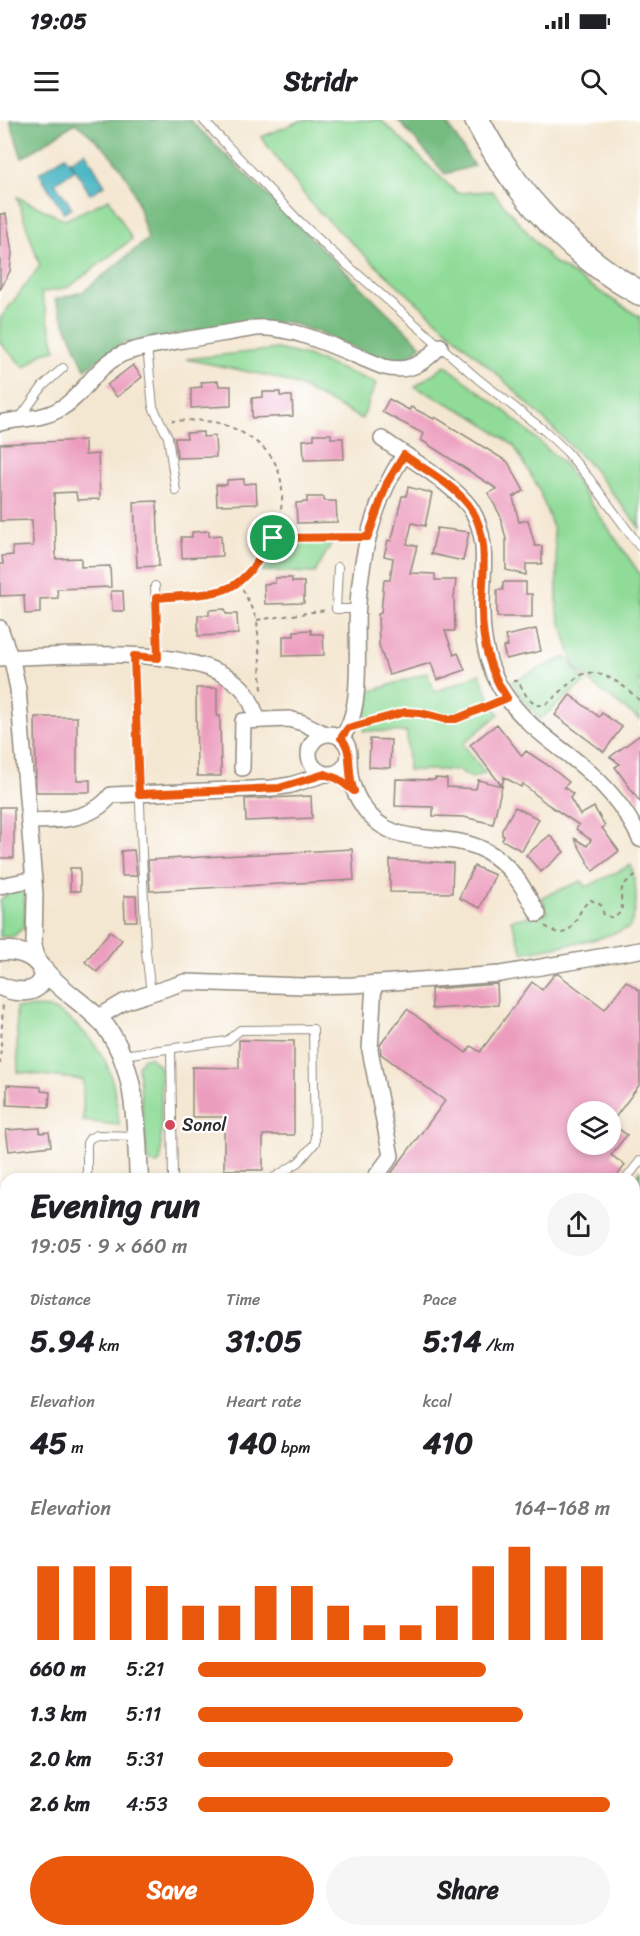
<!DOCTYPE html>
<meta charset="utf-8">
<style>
body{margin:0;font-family:Sriracha,sans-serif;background:#f6f6f6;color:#202124;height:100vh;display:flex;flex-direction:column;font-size:22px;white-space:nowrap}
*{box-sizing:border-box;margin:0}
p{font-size:20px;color:#757577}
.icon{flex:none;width:33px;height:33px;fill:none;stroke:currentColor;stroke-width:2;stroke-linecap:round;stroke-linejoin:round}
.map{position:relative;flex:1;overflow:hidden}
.side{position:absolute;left:0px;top:1053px;width:640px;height:764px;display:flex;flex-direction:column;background:#fff;border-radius:18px 18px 0 0;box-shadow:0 3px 9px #0003}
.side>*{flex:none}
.tools{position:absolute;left:567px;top:981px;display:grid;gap:12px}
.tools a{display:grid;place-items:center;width:54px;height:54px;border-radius:50%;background:#fff;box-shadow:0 3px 9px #0003;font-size:30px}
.pin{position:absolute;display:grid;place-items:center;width:51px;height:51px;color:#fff;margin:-26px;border:3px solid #fff;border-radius:50%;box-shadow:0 2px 6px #0007}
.round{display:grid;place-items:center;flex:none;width:63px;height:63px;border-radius:32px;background:#f6f6f6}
.overview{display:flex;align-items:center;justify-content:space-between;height:102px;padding:0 30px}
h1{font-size:33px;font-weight:700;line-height:45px}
.figures{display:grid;grid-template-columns:repeat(3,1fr);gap:9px;height:102px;padding:6px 30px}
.figures div{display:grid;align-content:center}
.figures b{font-size:30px;font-weight:700}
.figures small{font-size:16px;font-weight:400}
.figures p{font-size:16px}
.chart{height:168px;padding:12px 30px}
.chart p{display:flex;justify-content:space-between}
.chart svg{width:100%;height:108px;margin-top:6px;stroke:#ea580c;stroke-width:6}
.action{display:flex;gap:12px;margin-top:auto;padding:12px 30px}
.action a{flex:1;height:69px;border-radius:36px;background:#ea580c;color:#fff;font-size:24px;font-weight:700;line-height:69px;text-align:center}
.action a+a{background:#f6f6f6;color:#202124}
ul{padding:0 30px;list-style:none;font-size:20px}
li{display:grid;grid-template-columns:96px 72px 1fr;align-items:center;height:45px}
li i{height:15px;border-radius:8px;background:#ea580c}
.status{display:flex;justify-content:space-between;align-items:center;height:42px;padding:0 30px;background:#fff;direction:ltr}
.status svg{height:16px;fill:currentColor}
header{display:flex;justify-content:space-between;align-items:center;height:78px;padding:0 30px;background:#fff;font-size:27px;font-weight:700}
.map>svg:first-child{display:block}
</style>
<div class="status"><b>19:05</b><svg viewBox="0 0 49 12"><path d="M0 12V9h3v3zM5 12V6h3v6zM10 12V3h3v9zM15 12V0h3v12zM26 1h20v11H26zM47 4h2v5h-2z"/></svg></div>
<header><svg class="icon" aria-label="menu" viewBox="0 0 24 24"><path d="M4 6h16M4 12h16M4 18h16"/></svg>Stridr<svg class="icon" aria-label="search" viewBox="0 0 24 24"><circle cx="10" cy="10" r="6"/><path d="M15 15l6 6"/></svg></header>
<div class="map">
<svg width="640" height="1816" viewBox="0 0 640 1816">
<rect width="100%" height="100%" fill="#fff"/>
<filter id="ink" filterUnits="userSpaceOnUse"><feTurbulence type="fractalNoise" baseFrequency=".0167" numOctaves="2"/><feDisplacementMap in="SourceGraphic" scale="12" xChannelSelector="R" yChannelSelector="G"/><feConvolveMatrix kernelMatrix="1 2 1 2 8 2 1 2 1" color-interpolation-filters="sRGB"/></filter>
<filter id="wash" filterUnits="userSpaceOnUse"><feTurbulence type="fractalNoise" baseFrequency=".008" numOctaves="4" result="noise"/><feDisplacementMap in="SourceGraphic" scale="24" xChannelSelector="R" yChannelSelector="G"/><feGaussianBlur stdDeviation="1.35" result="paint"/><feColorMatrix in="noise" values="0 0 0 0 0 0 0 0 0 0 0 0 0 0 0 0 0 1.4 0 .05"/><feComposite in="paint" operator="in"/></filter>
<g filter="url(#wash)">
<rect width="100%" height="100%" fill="#f4e7d1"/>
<g fill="#90db98" stroke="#5e8362" stroke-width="1.5">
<polygon points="302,0 381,0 457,73 492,71 553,142 640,197 640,408 590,345 511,267 373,143 313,86 261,17"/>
<polygon points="17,77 65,100 109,79 132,119 69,167 41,173 56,230 42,233 25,248 0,223 0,199 40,146"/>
<polygon points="277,229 307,236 376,263 362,299 299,266 269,256 186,239"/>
<polygon points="445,245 506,292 563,343 640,454 640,600 596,567 574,545 557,490 557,445 553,408 538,367 514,326 474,297 415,267"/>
<polygon points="332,422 315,453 262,451 276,423"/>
<polygon points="566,537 585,562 540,599 519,574 512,561"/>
<polygon points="427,553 435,572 480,554 489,578 499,594 463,624 485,653 472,658 458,650 408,650 407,612 364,611 368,572"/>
<path d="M 631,745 C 636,767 640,786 629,808 L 597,819 L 523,833 L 511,800 L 547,793 L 542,777 L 582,761 L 586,767 Z"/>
<polygon points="25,767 25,806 14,816 0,817 0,780 9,773"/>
<path d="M 16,888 C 26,888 39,886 48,888 C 71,894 102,928 109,950 C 115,967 117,986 119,1005 L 83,1001 L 83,960 L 18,952 Z"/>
<polygon points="150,937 159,946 161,953 161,1036 160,1042 157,1044 150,1043 147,1038 138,946 143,938"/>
<polygon points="640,1051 640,1307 635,1311 634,1059"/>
<polygon points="640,1349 640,1816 364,1816 363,1811 634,1810 634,1354"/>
<polygon points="6,1412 6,1561 0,1557 0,1413"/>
<polygon points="0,1564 6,1570 6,1665 0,1667"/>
<polygon points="0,1693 6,1694 6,1798 0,1797"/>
<polygon points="112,1811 157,1811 164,1816 120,1816"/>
<polygon points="217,1811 320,1811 316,1816 225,1816"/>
</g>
<g fill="#74bb80" stroke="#507356" stroke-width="1.5">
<path d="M 10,0 L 190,0 L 421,225 L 415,233 L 402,241 L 376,237 L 317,212 L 288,202 L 229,205 L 124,223 L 85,249 L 55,180 L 84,171 L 148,119 C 143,103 139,86 133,70 C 121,43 98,20 75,3 L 22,38 Z"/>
<polygon points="398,0 445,0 474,46 445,54"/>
<polygon points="6,1231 6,1317 0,1313 0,1246"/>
</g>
<g fill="#47b5c3" stroke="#397077" stroke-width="1.5">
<polygon points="85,32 105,65 90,74 70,41"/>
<polygon points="65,36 74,50 55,63 72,88 64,93 39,53"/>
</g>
<g id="blocks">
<g fill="#ec9dbe" fill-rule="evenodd">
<polygon points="0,94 6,94 12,133 10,151 0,170"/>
<polygon points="133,245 142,257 117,277 107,265"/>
<polygon points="218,261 219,266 231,266 231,286 191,288 191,268 202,267 201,262"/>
<polygon points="263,272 280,272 280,276 292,276 293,296 252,298 252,278 263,277"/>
<polygon points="389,279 409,290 411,287 434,299 435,297 508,342 524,371 513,377 519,402 528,400 535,426 542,426 542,444 526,444 526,455 506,450 506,419 500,395 488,373 497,369 421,320 424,314 382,292"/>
<polygon points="203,312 203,317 215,316 216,337 177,338 175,318 187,318 186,313"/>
<polygon points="314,314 331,314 331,318 343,318 344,339 304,340 303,320 314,319"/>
<polygon points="85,320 85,335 98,334 100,379 77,380 76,372 54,373 56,439 81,438 81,447 110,446 111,467 57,469 58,478 40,479 40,493 25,494 24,475 0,476 0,444 3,444 2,436 13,435 12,427 33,426 32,400 0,401 0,324"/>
<polygon points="244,359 244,364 256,363 257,384 217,385 216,365 227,365 227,360"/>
<polygon points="408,367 432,373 425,406 412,403 407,424 417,426 410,453 435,454 435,460 456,460 454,478 455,511 445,511 454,535 458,533 465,550 437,560 431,543 389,555 379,525 378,494 381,493 384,460 390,460 393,438 384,436 388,420 391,421 393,415 402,376 406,376"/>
<polygon points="307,377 324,377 324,381 336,381 337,402 297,403 296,383 307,382"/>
<polygon points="157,381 159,446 137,447 134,382"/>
<polygon points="437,408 469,412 463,441 431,434"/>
<polygon points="209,411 209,416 221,415 222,436 182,438 181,417 192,417 192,412"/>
<polygon points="275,458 292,458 292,462 304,462 304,483 265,484 264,464 275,463"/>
<polygon points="503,462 526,462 526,474 532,474 532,497 497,497 497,470 503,470"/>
<polygon points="111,471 123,471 124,491 112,491"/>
<polygon points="225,489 226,494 237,494 238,514 198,516 198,495 209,495 209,490"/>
<polygon points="536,509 541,531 506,539 503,527 508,526 505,516"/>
<polygon points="311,510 311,514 323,514 324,535 283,536 283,516 294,516 294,511"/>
<polygon points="196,568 217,568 217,596 220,596 221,656 197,656"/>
<polygon points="570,575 599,597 602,593 622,607 604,632 555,595"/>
<polygon points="35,597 77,597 77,660 90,660 90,672 36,672"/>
<polygon points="497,604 522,636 526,631 549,646 569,662 564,667 573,674 570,678 580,695 594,687 605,706 602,708 619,731 593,751 574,718 587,726 591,720 576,709 579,705 547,684 523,664 521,667 504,657 502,666 470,625"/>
<polygon points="640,615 640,682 615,647 620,644 610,637"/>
<polygon points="370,619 391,620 390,648 369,647"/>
<polygon points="435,658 447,659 447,667 476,669 478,660 502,666 493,704 464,697 433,696 433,687 395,686 396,659 435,660"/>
<polygon points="311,676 312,698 246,701 245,679"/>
<rect x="0" y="687" width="14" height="51"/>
<polygon points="515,687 539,699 522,731 502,720 504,716 502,715 502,710"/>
<polygon points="550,715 564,732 541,752 526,735"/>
<polygon points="352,729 354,760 150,771 148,740"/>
<polygon points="134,730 137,756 122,756 121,731"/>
<polygon points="390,740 453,743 452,773 390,772"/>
<polygon points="474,746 495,755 480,788 459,778"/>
<rect x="70" y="748" width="10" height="23"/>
<polygon points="124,776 136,776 137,801 125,801"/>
<polygon points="110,811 122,820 97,852 85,842"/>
<path d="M 558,854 L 605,889 L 626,861 L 640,871 L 640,964 L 611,1003 L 627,1015 L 611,1035 L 625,1045 L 615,1059 L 387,1059 L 445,981 L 381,934 L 380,925 L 407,889 L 466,933 L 471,926 L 480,932 L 532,862 L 542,870 L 554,855 ZM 578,992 L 610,992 L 610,1024 L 578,1024 Z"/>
<polygon points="497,864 498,885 432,889 431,869"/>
<polygon points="239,920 294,921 294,1015 263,1015 263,1050 224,1050 224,997 192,997 192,947 239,948"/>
<polygon points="7,965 41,967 41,971 50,972 49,987 7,985"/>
<polygon points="40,1008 40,1013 49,1012 51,1026 9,1031 6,1010"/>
</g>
</g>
</g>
<g filter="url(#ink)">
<use href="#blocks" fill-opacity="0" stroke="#90897e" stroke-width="1.5"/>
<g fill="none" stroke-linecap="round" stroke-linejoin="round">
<g stroke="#90897e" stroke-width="10">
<g id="service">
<polyline points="203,0 298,100 329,129 478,259 545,311 567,332 588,357 640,427"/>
<polyline points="147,227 153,287 168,317 176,371"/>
<polyline points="19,299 43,266 63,248"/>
<polyline points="338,447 336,489 357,489"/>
<polyline points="155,466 158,538"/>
<polyline points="134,536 146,832 151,873"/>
<polyline points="171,930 173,1059"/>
<polyline points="122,935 227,921 240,910 313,909 315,1023 299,1042 272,1059"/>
<polyline points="87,1059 87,1023 90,1018 97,1015 137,1016"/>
<polyline points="626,1059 640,1041"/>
<path d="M 0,1179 C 5,1196 7,1206 0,1223"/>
<polyline points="0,1328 6,1336"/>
<polyline points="634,1332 640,1328"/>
<polyline points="0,1680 6,1679"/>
</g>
</g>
<g stroke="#90897e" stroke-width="18">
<g id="minor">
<path d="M 0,303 C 19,298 40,300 58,290 C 83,277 93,249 120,235 C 138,227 159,225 178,221 C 204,217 230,212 256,208 C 295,205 347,233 384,247 C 409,253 423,244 440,226"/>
<path d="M 382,319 C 406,336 456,366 471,389 C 491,420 481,458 482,492 C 482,519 488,547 502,570 C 519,598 545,617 570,636 C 599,658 625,686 640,719"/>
<polyline points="0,508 13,545 18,569 35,774 34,825 38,843"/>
<path d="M 0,538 C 61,536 197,522 242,568 C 250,576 254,590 258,600"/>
<circle cx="329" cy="634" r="20"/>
<path d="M 341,618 C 366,589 354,521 358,483 C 362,431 374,379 404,335"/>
<path d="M 349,638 C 349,656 352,670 362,685 C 392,733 444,708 486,731 C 511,744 525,770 538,794"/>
<polyline points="242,648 243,601 289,599 303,603 325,614"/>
<path d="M 29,701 C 57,701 93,700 111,675 L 272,668 L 291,665 L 325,654"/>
<polyline points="0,766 34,759"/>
<polyline points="374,863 370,930 391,1036 374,1059"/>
<polyline points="97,898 124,882 185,862 302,866 353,865 500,854 640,830"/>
</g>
</g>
<g stroke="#90897e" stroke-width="21">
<g id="tertiary">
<path d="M 0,831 C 18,829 40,836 44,856 C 39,876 15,873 0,866"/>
<path d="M 43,849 C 60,870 83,882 101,901 C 138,943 136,1007 139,1059"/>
<polyline points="189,1810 200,1816"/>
</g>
</g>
<g stroke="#90897e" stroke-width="24">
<polyline id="secondary" points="16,1810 51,1816"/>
</g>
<g stroke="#90897e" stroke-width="27">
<path id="trunk" d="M 477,0 C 513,70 570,135 640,173"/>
</g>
<g stroke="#90897e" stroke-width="2" stroke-dasharray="4.5 4.5" stroke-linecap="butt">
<polyline points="273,418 354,417"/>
<polyline points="239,461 257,500 262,570"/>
<path d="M 165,477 C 182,475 213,476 228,468 C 268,448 297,382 274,341 C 265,324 232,304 213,302 C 200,300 185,300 172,301"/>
<polyline points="257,500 327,490"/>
<path d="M 513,561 L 518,561 L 527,577 L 537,585 C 547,586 550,581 557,575 C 565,568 576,555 587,553 C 607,551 627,568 640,581"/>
<polyline points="365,603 405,592 420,593 445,599 456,599 494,583"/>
<path d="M 545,806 C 576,829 574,788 591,780 L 601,785 L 604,795 L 614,798 L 622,791 C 621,770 617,765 640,754"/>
<polyline points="0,944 3,883"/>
<polyline points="634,1438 640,1432"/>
<polyline points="114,1810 122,1816"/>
<polyline points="578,1810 589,1816"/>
<polyline points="333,1816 336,1810"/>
</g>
<use href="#service" stroke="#fff" stroke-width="8"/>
<use href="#minor" stroke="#fff" stroke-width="15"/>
<use href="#tertiary" stroke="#fff" stroke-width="18"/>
<use href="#secondary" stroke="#fff" stroke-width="21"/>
<use href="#trunk" stroke="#fff" stroke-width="24"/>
</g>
</g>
<g fill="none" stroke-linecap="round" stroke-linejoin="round" filter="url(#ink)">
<g stroke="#fff" stroke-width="12">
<path id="route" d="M 404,335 C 426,351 457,366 472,390 C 490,420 482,457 482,490 C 482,521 489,551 507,578 L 456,599 L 445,599 L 420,593 L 405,592 L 348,608 L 341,618 C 354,631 346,653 354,671 L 338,659 L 325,654 L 279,668 L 139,674 L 134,536 L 158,538 L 156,478 C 177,476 207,476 226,469 C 246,462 263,435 273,418 L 368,417 L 387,363 Z"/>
</g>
<use href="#route" stroke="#ea580c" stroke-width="8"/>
</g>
<circle fill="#d1495b" stroke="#fff" stroke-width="2" cx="170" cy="1005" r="6"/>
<g text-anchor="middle" stroke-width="4.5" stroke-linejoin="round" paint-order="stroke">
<g font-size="18" fill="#2b2b2b" stroke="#fff" text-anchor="start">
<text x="182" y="1011">Sonol</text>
</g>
</g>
</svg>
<div class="tools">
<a><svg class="icon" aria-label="layers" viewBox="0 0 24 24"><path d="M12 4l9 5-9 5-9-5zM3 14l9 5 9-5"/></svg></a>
</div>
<div class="pin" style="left:273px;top:418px;background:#1e9e55"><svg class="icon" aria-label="arrive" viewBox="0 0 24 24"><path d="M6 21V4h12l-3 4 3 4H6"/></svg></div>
<section class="side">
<div class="overview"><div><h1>Evening run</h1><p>19:05 · 9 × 660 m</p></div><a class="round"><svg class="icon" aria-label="share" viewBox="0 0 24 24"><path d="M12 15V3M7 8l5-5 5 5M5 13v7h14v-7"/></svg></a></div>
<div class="figures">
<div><p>Distance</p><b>5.94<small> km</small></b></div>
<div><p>Time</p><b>31:05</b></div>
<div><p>Pace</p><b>5:14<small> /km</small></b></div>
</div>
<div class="figures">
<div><p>Elevation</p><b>45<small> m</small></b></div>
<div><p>Heart rate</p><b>140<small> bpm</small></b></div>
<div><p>kcal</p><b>410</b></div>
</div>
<div class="chart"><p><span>Elevation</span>164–168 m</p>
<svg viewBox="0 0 160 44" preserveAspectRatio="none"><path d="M5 44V14M15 44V14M25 44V14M35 44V22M45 44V30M55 44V30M65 44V22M75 44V22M85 44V30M95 44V38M105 44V38M115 44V30M125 44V14M135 44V6M145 44V14M155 44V14"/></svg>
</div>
<ul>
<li><b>660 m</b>5:21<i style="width:70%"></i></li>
<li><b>1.3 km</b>5:11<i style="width:79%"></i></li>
<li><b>2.0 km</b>5:31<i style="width:62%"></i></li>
<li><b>2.6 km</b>4:53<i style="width:100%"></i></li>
</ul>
<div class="action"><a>Save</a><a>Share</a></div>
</section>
</div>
